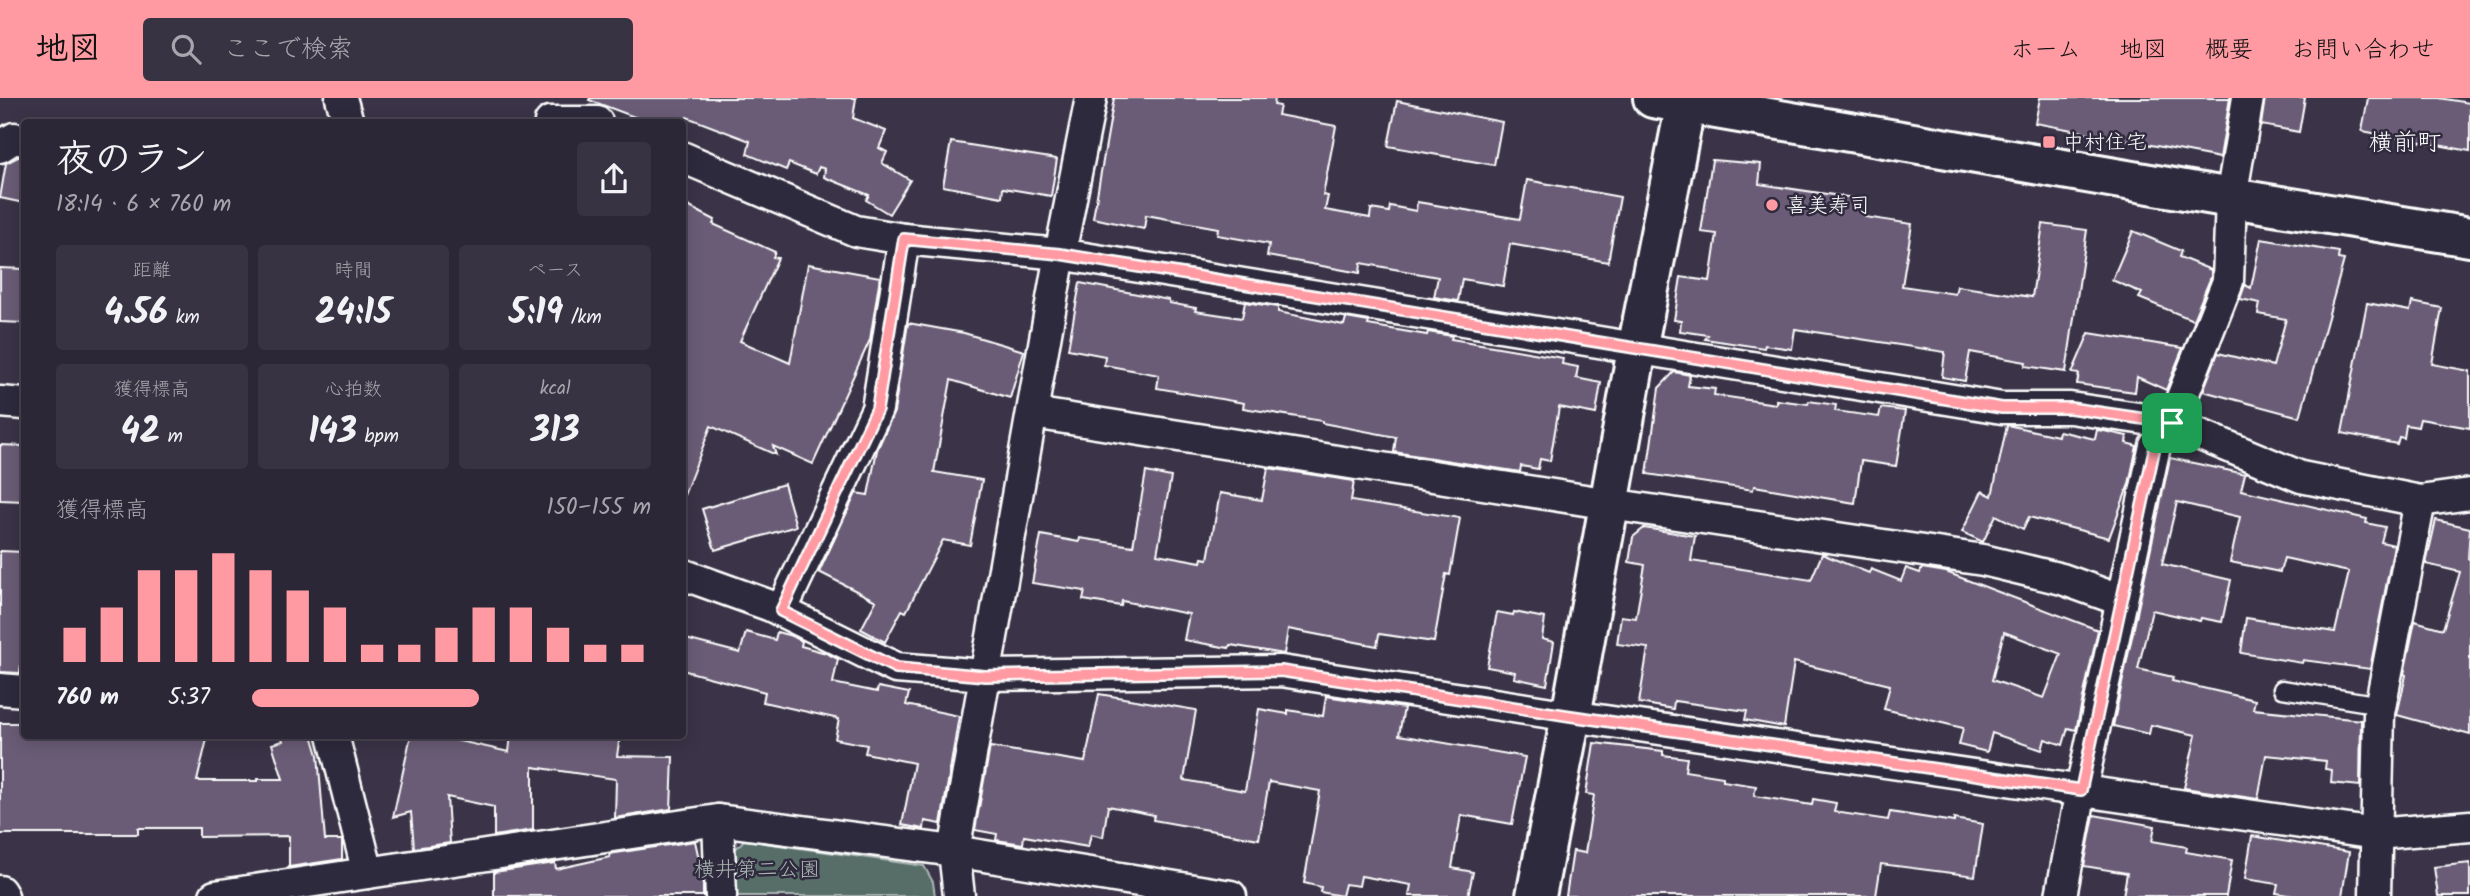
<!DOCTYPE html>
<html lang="ja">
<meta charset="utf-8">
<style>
body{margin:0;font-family:Kalam,"Klee One",sans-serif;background:#383342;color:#f1f3f6;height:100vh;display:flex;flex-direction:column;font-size:26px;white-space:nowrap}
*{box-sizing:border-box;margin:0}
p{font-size:23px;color:#a6a5ad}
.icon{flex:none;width:38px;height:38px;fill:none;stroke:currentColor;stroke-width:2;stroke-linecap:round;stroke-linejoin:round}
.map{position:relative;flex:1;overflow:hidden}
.panel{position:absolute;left:21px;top:21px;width:665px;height:620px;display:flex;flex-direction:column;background:#2c2736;border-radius:7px;box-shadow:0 4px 18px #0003,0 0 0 2px #484451}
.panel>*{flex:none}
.pin{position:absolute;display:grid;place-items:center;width:60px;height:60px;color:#fff;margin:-30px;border-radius:14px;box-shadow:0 4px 10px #0006}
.round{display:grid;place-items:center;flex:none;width:74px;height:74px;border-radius:7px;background:#383342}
.summary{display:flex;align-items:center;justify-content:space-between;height:119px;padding:0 35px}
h1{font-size:38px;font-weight:700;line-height:52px}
.figures{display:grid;grid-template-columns:repeat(3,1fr);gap:10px;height:119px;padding:7px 35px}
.figures div{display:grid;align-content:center;border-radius:7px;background:#383342;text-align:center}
.figures b{font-size:35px;font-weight:700}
.figures small{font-size:19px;font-weight:400}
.figures p{font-size:19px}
.chart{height:196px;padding:14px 35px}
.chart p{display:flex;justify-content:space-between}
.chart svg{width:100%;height:126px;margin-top:7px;stroke:#ff9aa2;stroke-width:6}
ul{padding:0 35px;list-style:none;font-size:23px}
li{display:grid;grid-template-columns:112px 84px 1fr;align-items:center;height:52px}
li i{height:18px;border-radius:9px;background:#ff9aa2}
header{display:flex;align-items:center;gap:42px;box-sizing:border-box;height:98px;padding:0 35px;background:#ff9aa2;color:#111}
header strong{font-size:33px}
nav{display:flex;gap:38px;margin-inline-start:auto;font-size:24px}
.search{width:490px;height:63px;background:#383342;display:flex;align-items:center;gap:18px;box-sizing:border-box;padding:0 24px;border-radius:7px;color:#a6a5ad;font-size:26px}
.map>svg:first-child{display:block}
</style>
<header>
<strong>地図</strong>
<div class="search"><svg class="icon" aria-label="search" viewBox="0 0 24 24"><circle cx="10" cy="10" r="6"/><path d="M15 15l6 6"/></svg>ここで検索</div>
<nav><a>ホーム</a><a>地図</a><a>概要</a><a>お問い合わせ</a></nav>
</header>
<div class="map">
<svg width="2470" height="798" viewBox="0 0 2470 798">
<rect width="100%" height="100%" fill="#3b3448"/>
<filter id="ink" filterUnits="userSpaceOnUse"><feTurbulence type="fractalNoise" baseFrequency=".0143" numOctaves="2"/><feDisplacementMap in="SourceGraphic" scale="14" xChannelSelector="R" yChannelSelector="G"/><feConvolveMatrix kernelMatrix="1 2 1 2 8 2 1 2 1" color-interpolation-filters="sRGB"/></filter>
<g filter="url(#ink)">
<polygon fill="#576d68" stroke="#abb6b4" stroke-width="2" points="744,742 924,768 933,784 935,798 731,798 729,758"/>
<g fill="#6a5b76" stroke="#fff" stroke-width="2" fill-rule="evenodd">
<polygon points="590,0 856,0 853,20 886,33 879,50 887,54 882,65 910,82 889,116 866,102 869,97 824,79 825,71 819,69 816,76 789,65 786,72 747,56 750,43 687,19 685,24 648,24 589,2"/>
<polygon points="1114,0 1275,0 1274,7 1280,8 1278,17 1336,28 1323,97 1328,98 1325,112 1370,120 1371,111 1389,114 1390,108 1416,113 1417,104 1520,121 1527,82 1620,99 1608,164 1510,146 1503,188 1462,181 1458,203 1434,199 1438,179 1361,165 1360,175 1267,158 1269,146 1217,137 1218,130 1146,117 1144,131 1093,120"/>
<polygon points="2040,0 2230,0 2220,60 2035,25"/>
<polygon points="2265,0 2305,0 2299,34 2261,27"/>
<polygon points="2368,0 2439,0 2470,5 2470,53 2362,33"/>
<polygon points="1397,3 1502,24 1494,67 1388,48"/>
<polygon points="951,44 1057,61 1051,98 1003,90 1002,99 943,88"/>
<polygon points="18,59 24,59 24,105 0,100 6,65"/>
<polygon points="1712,62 1761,66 1759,86 1868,102 1865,119 1912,126 1902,188 1955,196 1957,188 2032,199 2043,126 2087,132 2066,274 2025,268 2026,264 1970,254 1965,283 1942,279 1945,254 1795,231 1792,251 1765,247 1764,250 1705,241 1708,237 1680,233 1681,223 1674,222 1681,179 1710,183 1717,136 1701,134"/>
<polygon points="682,105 715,122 713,126 775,154 773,159 778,160 740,243 790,265 808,166 880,179 870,242 813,366 773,348 776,357 711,328 684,397 682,397"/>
<polygon points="2133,133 2181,153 2179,159 2211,172 2211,179 2193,222 2139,200 2142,195 2112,182"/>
<polygon points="2261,141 2339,154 2338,161 2344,162 2300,319 2203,293 2218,255 2273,268 2286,221 2258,216 2260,205 2240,201 2245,187 2251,190"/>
<polygon points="0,170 24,171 24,225 0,224"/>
<polygon points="1080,185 1169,202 1169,205 1196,210 1195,213 1242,220 1245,204 1278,209 1278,214 1344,227 1346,220 1369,224 1368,227 1427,237 1428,234 1452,238 1451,241 1563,260 1562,266 1578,269 1576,280 1601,285 1596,316 1559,309 1550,363 1540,361 1538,371 1521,368 1520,374 1394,354 1396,339 1322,325 1322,323 1243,310 1244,305 1157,290 1159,277 1104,267 1105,258 1068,251"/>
<polygon points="2412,204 2442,210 2432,266 2470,273 2470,330 2420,321 2418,329 2406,327 2404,340 2399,339 2397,346 2342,335 2367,205 2410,213"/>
<polygon points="908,225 964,235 1024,253 1010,300 951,282 934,374 982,382 970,447 943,442 906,514 902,512 885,544 861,531 876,503 819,474 856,395 868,397 877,352 894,314"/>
<polygon points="2089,235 2183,250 2166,292 2137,279 2135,294 2077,286 2079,276 2072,275"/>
<polygon points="1674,274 1690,277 1688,288 1715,291 1714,297 1776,306 1776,302 1808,306 1809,303 1836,307 1835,313 1879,319 1881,310 1905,313 1896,368 1861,363 1855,405 1754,388 1753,392 1647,376 1659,290"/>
<polygon points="2007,327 2058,338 2059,333 2095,341 2097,332 2104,333 2127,338 2126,345 2137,348 2129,386 2109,440 2029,419 2023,431 1996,417 1983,444 1962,434 1982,393 1992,398"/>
<polygon points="0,347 24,348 24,403 0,402"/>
<polygon points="2170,360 2245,376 2241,392 2367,421 2366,425 2385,429 2381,444 2394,447 2370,571 2303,562 2302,565 2241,555 2246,520 2335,534 2349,474 2284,460 2280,474 2230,464 2240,419 2177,404 2162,466 2231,482 2222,524 2201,520 2200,523 2152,512 2138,571 2173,579 2172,583 2255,602 2253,611 2361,622 2360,688 2331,685 2332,672 2325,671 2326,663 2266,657 2258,701 2184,690 2196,637 2151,627 2149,636 2113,628"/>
<polygon points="1268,370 1354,383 1351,403 1460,420 1450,477 1446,476 1434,544 1379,536 1377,548 1288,531 1284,556 1230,547 1229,550 1184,542 1189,516 1122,503 1121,508 1083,502 1085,493 1032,485 1041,437 1079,444 1080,440 1133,448 1146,374 1171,379 1157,456 1201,464 1202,460 1208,461 1220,395 1262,402"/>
<polygon points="784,386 796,428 715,452 702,411"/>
<polygon points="2436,422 2470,430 2468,461 2470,462 2470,637 2397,617 2406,577 2404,576 2415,523 2443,531 2460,474 2426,466"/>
<path d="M 1644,430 L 1695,438 L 1691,463 L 1811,482 L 1822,456 L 1869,475 L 1871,471 L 1901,483 L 1906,470 L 1920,475 L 1922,470 L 1946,474 L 2098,532 L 2076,632 L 2068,630 L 2063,647 L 2045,641 L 2042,652 L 1992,635 L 1987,654 L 1959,647 L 1963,630 L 1884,611 L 1890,587 L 1794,564 L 1784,629 L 1745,622 L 1747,613 L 1674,603 L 1673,611 L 1639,605 L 1648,550 L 1617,546 L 1621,518 L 1636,520 L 1645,467 L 1629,464 L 1633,439 ZM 2004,534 L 2061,556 L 2044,600 L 1992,582 Z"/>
<polygon points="0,453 24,454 24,540 20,575 0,574"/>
<polygon points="1497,514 1513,517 1514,514 1545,520 1542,541 1554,544 1547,587 1514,580 1515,574 1487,569"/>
<polygon points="746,534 775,542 777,534 792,538 802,543 801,548 826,555 838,561 833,585 877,594 878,589 909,595 906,607 959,618 941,726 925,723 924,731 902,727 914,665 865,655 867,647 835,641 839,621 763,604 765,594 682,572 682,540 740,555"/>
<polygon points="1099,596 1196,612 1184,682 1245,693 1259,611 1288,616 1288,612 1323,618 1326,598 1404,610 1399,637 1525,659 1512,726 1461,717 1452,770 1473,774 1468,798 1409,798 1411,787 1361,778 1359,788 1345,786 1342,798 1320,794 1321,789 1304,785 1320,693 1269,684 1259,741 1153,722 1154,717 1108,708 1103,739 1091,736 1088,749 1024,738 1023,746 996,742 997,736 975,732 990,649 1085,664"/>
<polygon points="0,625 24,625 24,637 208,637 197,683 258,683 258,681 283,681 272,646 283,643 281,637 312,637 318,657 325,742 342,742 342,761 289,769 289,738 199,739 199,730 138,730 138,736 0,736"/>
<polygon points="411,637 432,637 509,654 511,637 620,637 617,658 673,659 671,711 615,720 616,681 533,669 533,732 494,738 494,709 447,699 450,745 414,750 411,714 393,719"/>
<polygon points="1594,645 1663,653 1663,657 1687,660 1685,673 1723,679 1723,683 1756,688 1754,698 1812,707 1813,701 1836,705 1834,714 1888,722 1890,714 1954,724 1954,721 1983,726 1975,778 1881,766 1876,798 1566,798 1573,753 1585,755 1594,697 1586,696"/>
<polygon points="2094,717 2155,728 2152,743 2187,749 2186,754 2232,762 2226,798 2123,798 2127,775 2084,768"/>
<polygon points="2252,738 2349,754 2342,798 2294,798 2276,795 2278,786 2245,781"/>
<polygon points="695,743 703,779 703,798 494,798 494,774 555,765 556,771 610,759 609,756"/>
<polygon points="2470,765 2470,798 2438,798 2434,769"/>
</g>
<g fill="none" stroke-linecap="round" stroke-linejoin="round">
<g stroke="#fff" stroke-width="21">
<polyline id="lane" points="2282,591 2381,607"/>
</g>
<g stroke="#fff" stroke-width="35">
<g id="street">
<polyline points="341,0 348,24"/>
<polyline points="550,24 597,24"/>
<polyline points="0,49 14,40 24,42"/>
<polyline points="682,59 856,133 904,141 1060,156 2002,310 2070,310 2172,325 2301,379 2420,403 2470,396"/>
<polyline points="0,304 24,306"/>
<polyline points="1033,315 1610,406 1983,462 2062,481 2120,502"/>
<polyline points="682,476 771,508 896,570 985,577 1281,573 1571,618 2376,736 2470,728"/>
<polyline points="781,513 877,311 904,141"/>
<polyline points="0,591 24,593"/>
<polyline points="333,637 368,775"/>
<polyline points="718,722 721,798"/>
<polyline points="0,793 3,798"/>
<polyline points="215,798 718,722 954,753 1231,798"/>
<polyline points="959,798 954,753 1060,156 1091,0"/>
<polyline points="2061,798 2081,692 2155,348 2172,325 2228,183 2231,100 2248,0"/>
<polyline points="2375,798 2379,615 2420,403"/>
</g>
</g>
<g stroke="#fff" stroke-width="44">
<g id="secondary">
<polyline points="1653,0 2231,100 2470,139"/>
<polyline points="1536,798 1571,618 1637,251 1686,5"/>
</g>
</g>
<use href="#lane" stroke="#2f2a3d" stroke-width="16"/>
<use href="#street" stroke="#2f2a3d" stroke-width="30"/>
<use href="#secondary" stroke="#2f2a3d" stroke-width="38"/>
</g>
</g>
<g fill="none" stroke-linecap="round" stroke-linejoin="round" filter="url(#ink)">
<g stroke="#fff" stroke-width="14">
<polygon id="route" points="904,141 1060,156 2002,310 2070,310 2172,325 2155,348 2081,692 1571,618 1281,573 985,578 896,570 781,513 877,311"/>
</g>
<use href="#route" stroke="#ff9aa2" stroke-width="9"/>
</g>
<g fill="#ff9aa2" stroke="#2f2a3d" stroke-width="2.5">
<rect x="2042" y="37" width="14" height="14" rx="3.5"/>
<circle cx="1772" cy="107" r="7"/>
</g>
<g text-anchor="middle" stroke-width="5" stroke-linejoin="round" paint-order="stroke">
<g font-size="21" fill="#fff" stroke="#2f2a3d" text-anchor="start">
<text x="2063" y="51">中村住宅</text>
<text x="1786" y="114">喜美寿司</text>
</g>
<g font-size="21" fill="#abb6b4" stroke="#2f2a3d">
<text x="757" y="778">横井第二公園</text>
</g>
<g font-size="24" fill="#fff" stroke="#2f2a3d">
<text x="2405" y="52">横前町</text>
</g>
</g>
</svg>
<div class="pin" style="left:2172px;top:325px;background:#1e9e55"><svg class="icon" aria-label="arrive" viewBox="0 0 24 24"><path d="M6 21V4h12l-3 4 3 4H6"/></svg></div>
<section class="panel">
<div class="summary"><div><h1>夜のラン</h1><p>18:14 · 6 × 760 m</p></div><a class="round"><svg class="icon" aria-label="share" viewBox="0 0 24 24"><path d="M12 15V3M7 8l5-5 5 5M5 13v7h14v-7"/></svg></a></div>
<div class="figures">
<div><p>距離</p><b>4.56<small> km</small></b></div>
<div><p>時間</p><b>24:15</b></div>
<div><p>ペース</p><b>5:19<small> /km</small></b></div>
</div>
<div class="figures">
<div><p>獲得標高</p><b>42<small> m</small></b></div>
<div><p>心拍数</p><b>143<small> bpm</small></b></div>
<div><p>kcal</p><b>313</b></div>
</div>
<div class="chart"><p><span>獲得標高</span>150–155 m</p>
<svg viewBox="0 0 160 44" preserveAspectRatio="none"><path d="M5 44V32M15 44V25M25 44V12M35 44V12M45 44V6M55 44V12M65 44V19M75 44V25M85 44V38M95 44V38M105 44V32M115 44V25M125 44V25M135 44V32M145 44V38M155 44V38"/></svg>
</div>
<ul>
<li><b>760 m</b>5:37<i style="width:57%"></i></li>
</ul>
</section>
</div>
